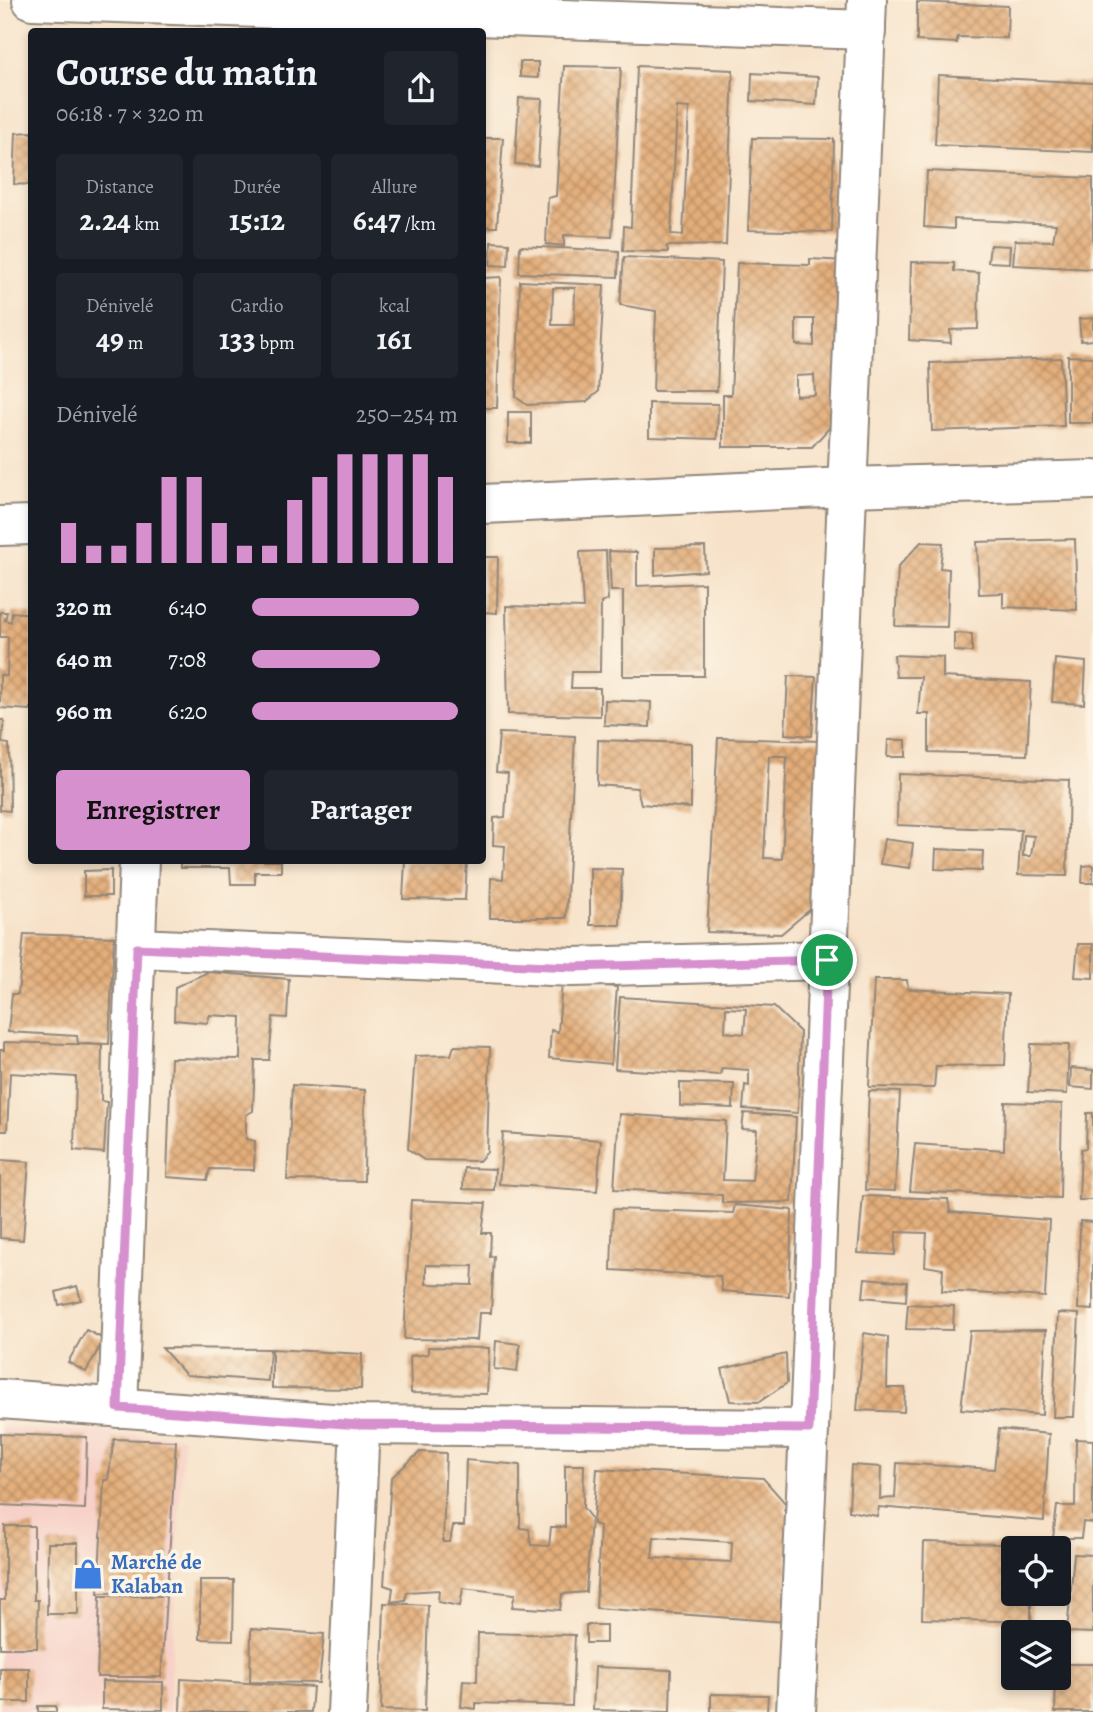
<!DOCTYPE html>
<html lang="fr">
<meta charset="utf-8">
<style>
body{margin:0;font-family:Alegreya,serif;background:#20242c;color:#f1f3f6;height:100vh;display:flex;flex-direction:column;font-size:26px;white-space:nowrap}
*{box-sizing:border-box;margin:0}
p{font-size:23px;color:#9ea1a6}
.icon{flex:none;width:38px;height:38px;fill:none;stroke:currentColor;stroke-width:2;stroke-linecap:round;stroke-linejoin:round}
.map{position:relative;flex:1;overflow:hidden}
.panel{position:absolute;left:28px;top:28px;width:458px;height:836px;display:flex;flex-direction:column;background:#171b24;border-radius:7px;box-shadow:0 4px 10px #0003}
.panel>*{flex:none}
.controls{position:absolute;left:1001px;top:1536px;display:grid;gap:14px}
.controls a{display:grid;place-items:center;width:70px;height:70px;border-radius:7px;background:#171b24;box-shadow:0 4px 10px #0003;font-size:35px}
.pin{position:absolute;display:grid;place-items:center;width:60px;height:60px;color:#fff;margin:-30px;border:4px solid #fff;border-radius:50%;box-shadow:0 2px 7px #0007}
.round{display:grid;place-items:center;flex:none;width:74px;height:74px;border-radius:7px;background:#20242c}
.summary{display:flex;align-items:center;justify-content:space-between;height:119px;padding:0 28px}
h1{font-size:38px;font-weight:600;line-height:52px}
.figures{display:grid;grid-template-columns:repeat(3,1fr);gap:10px;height:119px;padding:7px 28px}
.figures div{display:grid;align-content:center;border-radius:7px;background:#20242c;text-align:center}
.figures b{font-size:30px;font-weight:600}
.figures small{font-size:19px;font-weight:400}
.figures p{font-size:19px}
.chart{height:196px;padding:14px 28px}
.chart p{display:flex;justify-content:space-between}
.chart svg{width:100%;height:126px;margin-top:7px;stroke:#d690ce;stroke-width:6}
.action{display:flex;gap:14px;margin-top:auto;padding:14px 28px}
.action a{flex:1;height:80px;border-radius:7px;background:#d690ce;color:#111;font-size:28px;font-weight:600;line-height:80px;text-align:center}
.action a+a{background:#20242c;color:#f1f3f6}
ul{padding:0 28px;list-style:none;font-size:23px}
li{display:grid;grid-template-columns:112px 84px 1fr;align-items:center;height:52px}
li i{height:18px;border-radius:9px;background:#d690ce}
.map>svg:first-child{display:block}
</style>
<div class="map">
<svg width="1093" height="1712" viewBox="0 0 1093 1712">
<defs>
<pattern id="building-cross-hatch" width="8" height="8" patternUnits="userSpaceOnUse" patternTransform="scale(1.75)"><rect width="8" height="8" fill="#e4ae7a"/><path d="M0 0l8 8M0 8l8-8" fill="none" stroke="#b98e64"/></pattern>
</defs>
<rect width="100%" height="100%" fill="#fcf5e5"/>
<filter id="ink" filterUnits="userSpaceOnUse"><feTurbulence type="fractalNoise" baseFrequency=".0143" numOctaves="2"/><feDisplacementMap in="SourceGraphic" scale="14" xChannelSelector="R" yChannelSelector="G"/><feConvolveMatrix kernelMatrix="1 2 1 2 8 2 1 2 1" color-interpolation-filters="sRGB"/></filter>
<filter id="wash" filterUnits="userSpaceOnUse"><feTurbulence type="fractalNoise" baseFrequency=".00686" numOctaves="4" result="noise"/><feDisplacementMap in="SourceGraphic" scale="28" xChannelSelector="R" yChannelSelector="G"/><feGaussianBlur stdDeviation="1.57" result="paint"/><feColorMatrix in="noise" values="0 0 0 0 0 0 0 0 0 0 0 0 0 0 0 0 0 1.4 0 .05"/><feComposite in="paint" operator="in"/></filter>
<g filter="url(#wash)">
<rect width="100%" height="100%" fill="#f7e2c9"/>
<polygon fill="#f7d1c8" points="0,1427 183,1437 169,1712 0,1712"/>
<g id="blocks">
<g fill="url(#building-cross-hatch)" fill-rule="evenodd">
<polygon points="917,2 1008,6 1007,38 957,37 957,43 917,41"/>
<polygon points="520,62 538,62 538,78 520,77"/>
<polygon points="564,66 621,67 612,237 564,235 564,246 546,244 548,198 556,196"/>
<path d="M 637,66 L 733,70 L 726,245 L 667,246 L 668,252 L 623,251 L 624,226 L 631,227 ZM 677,107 L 689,108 L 683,235 L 671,234 Z"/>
<polygon points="752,73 818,77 816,105 751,101"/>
<polygon points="938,75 1093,83 1093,152 935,145"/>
<polygon points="519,98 542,99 538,166 515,164"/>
<polygon points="32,132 32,185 14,184 16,133"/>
<polygon points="483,138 503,138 497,227 483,227"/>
<polygon points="752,138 834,139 832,232 748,230"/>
<polygon points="927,171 1093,178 1093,269 1013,265 1015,240 1053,241 1056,224 954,219 954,229 924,227"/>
<polygon points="491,242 509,243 508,266 490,265"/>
<polygon points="990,245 1010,246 1009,263 988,262"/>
<polygon points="520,246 619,251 618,277 519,273"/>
<polygon points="624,257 722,262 717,391 653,391 656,311 620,305"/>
<path d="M 810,259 L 846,261 L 837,419 L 812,447 L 723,447 L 723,395 L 731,395 L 737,263 L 810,265 ZM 796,319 L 814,319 L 814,346 L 796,345 ZM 814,375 L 815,395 L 796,396 L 796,376 Z"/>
<polygon points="911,262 954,263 954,271 979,273 978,329 950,330 951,343 909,340"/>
<polygon points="501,277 497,408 483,408 483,278"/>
<path d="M 520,281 L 604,285 L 598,392 L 586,402 L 527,405 L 516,397 ZM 553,288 L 575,288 L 574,325 L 552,325 Z"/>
<polygon points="1093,318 1093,340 1081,341 1079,319"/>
<polygon points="1068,356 1093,357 1093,423 1068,423"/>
<polygon points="1061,358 1064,426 932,431 930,363"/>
<polygon points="649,403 718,404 717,439 649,437"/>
<rect x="508" y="412" width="23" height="31"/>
<polygon points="1075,539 1077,610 1003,607 1003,593 979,594 977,542"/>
<polygon points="921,542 943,543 940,568 949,569 947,627 895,626 898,567"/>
<polygon points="705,547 706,571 655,575 655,548"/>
<polygon points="606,551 608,600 601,603 600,672 572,672 571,688 600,688 600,716 508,714 506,606 583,608 580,552"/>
<polygon points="609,551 637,552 637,586 704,583 704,676 623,676 623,591 611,591"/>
<polygon points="483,557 498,557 497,613 483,612"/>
<polygon points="0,612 7,612 5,620 11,622 12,612 32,614 31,710 0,708 0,675 7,676 8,637 0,637"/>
<polygon points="954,633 972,634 972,652 954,651"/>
<polygon points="894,655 943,657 943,677 1031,682 1027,755 929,752 929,714 918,714 921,677 896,677"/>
<polygon points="1055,659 1086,662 1084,704 1052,702"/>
<polygon points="788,676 816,677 812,736 785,734"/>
<polygon points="605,700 651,702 650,727 604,725"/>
<polygon points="0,720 4,720 2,743 9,744 10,811 0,810"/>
<polygon points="499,733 575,736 566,918 490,918 491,878 503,879 505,846 493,845 494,818 505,817 508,773 496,772"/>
<path d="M 718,738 L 821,741 L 814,906 L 781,934 L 707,932 ZM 769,756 L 787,756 L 782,859 L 764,858 Z"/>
<polygon points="598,740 691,743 691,808 641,804 637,788 597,785"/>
<polygon points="888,740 906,740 906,757 887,757"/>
<path d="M 898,774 L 1069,780 L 1067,876 L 1018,875 L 1021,830 L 897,825 ZM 1024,835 L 1034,836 L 1031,856 L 1023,856 Z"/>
<polygon points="884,839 913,843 910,868 880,864"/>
<polygon points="936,849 983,851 982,871 935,869"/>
<polygon points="180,861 281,861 281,872 255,872 255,884 231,884 230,868 180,868"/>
<polygon points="405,861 467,861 465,900 403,899"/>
<polygon points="1093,865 1093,883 1082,883 1083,866"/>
<polygon points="590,868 622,869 620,925 590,925"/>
<polygon points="111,870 111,896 84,896 84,871"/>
<polygon points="24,934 114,937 109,1044 78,1043 77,1036 8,1032 12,994 18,994"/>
<polygon points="1078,944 1093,944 1093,978 1075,977"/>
<polygon points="208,972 289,979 287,1018 273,1017 269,1060 255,1060 253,1111 246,1115 246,1139 255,1141 254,1170 210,1169 207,1180 167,1177 171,1058 240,1059 241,1017 210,1015 207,1023 174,1020 175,987"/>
<polygon points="874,980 907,980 908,989 1008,994 1005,1065 936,1066 934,1088 869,1087"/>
<polygon points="562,983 617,987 611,1064 549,1058 551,1030 558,1032"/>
<path d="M 620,997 L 774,1007 L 800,1032 L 798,1113 L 743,1109 L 745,1085 L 749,1086 L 749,1070 L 722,1068 L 720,1075 L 615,1069 ZM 726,1008 L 746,1009 L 744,1034 L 725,1032 Z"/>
<polygon points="4,1042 102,1045 101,1101 107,1102 104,1153 74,1150 76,1077 10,1073 7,1131 0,1131 0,1050 4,1050"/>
<polygon points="1031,1044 1069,1045 1067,1094 1028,1092"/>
<polygon points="454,1046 490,1047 487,1152 479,1161 424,1160 408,1149 415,1056 451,1055"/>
<polygon points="1071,1068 1093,1070 1093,1089 1070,1087"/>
<polygon points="680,1083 734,1084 733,1108 680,1106"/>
<polygon points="292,1085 365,1090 364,1181 287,1180"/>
<polygon points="869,1091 900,1092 895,1191 865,1190"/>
<polygon points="1005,1102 1062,1104 1060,1198 910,1191 915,1144 1004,1150"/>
<polygon points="744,1113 796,1117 792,1202 722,1203 722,1195 614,1189 619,1114 726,1121 723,1180 752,1181 757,1130 742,1129"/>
<polygon points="1087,1113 1093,1113 1093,1200 1079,1200 1081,1149 1086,1148"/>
<polygon points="503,1133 601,1140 597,1191 499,1184"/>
<polygon points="0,1160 29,1162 23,1240 0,1238"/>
<polygon points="464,1168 495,1169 494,1190 463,1189"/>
<polygon points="863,1196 948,1199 950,1212 1049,1220 1045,1297 942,1291 943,1269 925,1266 927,1233 896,1232 895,1255 858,1253"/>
<path d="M 411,1200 L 486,1203 L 482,1233 L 491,1233 L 490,1257 L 494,1256 L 491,1313 L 479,1313 L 477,1340 L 404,1339 ZM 426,1265 L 473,1266 L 472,1285 L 426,1284 Z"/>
<polygon points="735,1205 792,1210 789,1296 722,1291 720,1276 611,1270 613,1209 733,1213"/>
<polygon points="1080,1221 1093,1222 1093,1310 1078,1309"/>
<polygon points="865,1278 907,1282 906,1301 863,1297"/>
<polygon points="77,1286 81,1300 59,1305 56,1292"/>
<polygon points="908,1304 954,1306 953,1330 906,1329"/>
<polygon points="1058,1313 1079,1314 1074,1417 1053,1417"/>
<polygon points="86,1330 104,1339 86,1372 68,1362"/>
<polygon points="1046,1330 1042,1415 961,1409 970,1331"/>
<polygon points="864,1333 888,1337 887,1388 905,1388 904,1412 857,1410"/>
<polygon points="496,1341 520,1344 517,1372 494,1369"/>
<polygon points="428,1347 489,1348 487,1394 411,1393 410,1356 428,1354"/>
<polygon points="162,1348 270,1349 268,1381 186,1375"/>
<polygon points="272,1349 362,1354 361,1389 272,1388"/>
<polygon points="786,1354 787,1383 759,1402 730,1401 722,1369"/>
<polygon points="999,1429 1049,1434 1044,1521 879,1507 877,1516 849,1511 851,1465 881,1467 880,1499 895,1498 897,1463 994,1469"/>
<polygon points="0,1434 87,1437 85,1509 0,1505"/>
<polygon points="114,1439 176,1441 167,1592 98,1593 104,1480 108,1480"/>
<polygon points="1076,1439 1093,1440 1093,1523 1083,1522 1081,1538 1053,1538 1057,1506 1075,1506"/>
<polygon points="420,1452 446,1453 443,1542 450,1542 453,1526 464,1526 466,1460 520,1465 520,1528 529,1529 531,1545 549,1546 551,1527 565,1527 565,1465 584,1465 583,1508 591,1518 586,1592 562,1594 560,1610 512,1607 515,1594 463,1588 460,1606 438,1602 439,1590 407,1592 405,1600 391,1602 393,1588 384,1585 391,1478"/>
<path d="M 597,1469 L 763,1478 L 787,1505 L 784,1510 L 789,1517 L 786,1622 L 596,1608 L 600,1526 L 593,1524 ZM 654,1537 L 732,1542 L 731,1562 L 652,1558 Z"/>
<polygon points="5,1526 34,1526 34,1600 38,1600 37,1648 0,1648 0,1600 5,1600"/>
<polygon points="924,1542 1033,1545 1033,1549 1013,1549 1013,1594 1031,1594 1031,1622 922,1619"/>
<polygon points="48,1543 78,1543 78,1614 47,1614"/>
<polygon points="1074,1554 1093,1555 1093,1633 1067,1632"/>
<polygon points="200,1580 234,1580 233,1640 200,1639"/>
<polygon points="100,1596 166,1596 161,1677 97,1677"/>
<polygon points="384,1603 428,1605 425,1711 381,1710"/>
<rect x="586" y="1625" width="20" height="18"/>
<polygon points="251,1629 324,1634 319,1683 250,1682"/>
<polygon points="478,1633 575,1635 572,1706 476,1703 476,1709 461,1707 463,1680 477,1681"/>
<polygon points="1059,1664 1093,1664 1093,1712 1055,1712 1056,1678 1059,1678"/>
<polygon points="595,1667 671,1670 670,1712 593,1710"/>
<rect x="0" y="1668" width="29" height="34"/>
<polygon points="181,1679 313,1687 311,1712 180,1712"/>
<polygon points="102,1681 163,1682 163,1710 102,1709"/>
<polygon points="711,1694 768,1695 767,1712 711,1712"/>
<rect x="38" y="1706" width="18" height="6"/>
</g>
</g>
</g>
<g filter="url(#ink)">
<use href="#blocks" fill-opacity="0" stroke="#91867a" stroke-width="2"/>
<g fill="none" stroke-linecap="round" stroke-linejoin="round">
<g stroke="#91867a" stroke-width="42">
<g id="minor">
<polyline points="32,0 866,30"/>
<polyline points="483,504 847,487 1093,480"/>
<polyline points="0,526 32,525"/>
<polyline points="137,948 573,967 827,960"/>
<polyline points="0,1399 360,1425 809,1429"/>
<polyline points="118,1408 139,861"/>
<polyline points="347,1712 360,1425"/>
<polyline points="796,1712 809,1429 867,0"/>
</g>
</g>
<use href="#minor" stroke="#fff" stroke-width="38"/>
</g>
</g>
<g fill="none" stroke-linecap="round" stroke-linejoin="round" filter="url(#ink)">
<g stroke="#fff" stroke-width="14">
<polygon id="route" points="137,948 573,967 827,960 809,1429 360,1425 118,1408"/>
</g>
<use href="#route" stroke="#d690ce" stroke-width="9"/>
</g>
<defs>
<g id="shop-bare" transform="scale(2.415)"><path d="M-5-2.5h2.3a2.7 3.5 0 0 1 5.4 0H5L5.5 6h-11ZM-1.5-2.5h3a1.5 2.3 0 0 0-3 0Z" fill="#3f7fe0" stroke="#fcf5e5" stroke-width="2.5" paint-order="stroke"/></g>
</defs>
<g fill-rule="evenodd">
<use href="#shop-bare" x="88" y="1574"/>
</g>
<g text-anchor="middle" stroke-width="7" stroke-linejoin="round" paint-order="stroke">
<g font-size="21" font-weight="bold" fill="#366cbe" stroke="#fcf5e5" text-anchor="start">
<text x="111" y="1569">Marché de<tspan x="111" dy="24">Kalaban</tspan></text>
</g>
</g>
</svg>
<div class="controls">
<a><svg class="icon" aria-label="locate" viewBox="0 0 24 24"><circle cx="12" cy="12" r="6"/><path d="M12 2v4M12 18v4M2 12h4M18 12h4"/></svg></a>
<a><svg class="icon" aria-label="layers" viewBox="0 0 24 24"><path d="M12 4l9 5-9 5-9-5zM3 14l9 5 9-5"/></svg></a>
</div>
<div class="pin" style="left:827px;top:960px;background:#1e9e55"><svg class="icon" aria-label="arrive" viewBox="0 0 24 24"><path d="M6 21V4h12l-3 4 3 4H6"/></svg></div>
<section class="panel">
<div class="summary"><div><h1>Course du matin</h1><p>06:18 · 7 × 320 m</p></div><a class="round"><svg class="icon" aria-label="share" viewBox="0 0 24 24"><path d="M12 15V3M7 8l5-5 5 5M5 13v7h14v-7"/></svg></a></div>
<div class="figures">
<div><p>Distance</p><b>2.24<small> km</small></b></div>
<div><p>Durée</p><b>15:12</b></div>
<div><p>Allure</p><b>6:47<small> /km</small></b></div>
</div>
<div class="figures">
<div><p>Dénivelé</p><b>49<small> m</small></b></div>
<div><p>Cardio</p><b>133<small> bpm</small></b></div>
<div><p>kcal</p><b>161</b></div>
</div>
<div class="chart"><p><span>Dénivelé</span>250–254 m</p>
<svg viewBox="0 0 160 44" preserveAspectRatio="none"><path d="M5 44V30M15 44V38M25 44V38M35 44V30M45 44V14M55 44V14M65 44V30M75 44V38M85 44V38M95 44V22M105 44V14M115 44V6M125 44V6M135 44V6M145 44V6M155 44V14"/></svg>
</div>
<ul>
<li><b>320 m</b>6:40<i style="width:81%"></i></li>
<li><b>640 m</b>7:08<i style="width:62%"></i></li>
<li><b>960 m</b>6:20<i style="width:100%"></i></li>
</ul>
<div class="action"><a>Enregistrer</a><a>Partager</a></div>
</section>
</div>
